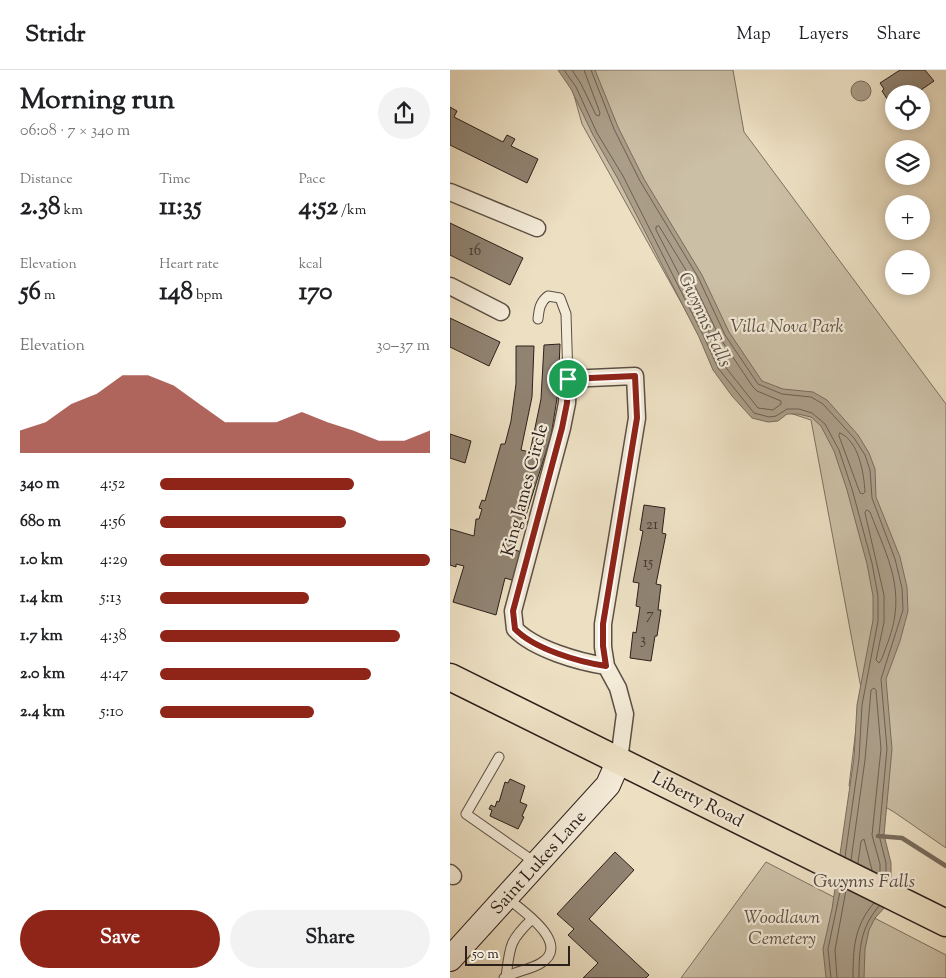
<!DOCTYPE html>
<meta charset="utf-8">
<style>
body{margin:0;font-family:"Sorts Mill Goudy",serif;background:#f2f2f2;color:#202124;height:100vh;display:flex;flex-direction:column;font-size:19px;white-space:nowrap}
*{box-sizing:border-box;margin:0}
p{font-size:16px;color:#757577}
.icon{flex:none;width:28px;height:28px;fill:none;stroke:currentColor;stroke-width:2;stroke-linecap:round;stroke-linejoin:round}
.map{position:relative;flex:1;overflow:hidden}
.panel{display:flex;flex-direction:column;background:#fff;width:450px}
.panel>*{flex:none}
.buttons{position:absolute;left:435px;top:15px;display:grid;gap:10px}
.buttons a{display:grid;place-items:center;width:45px;height:45px;border-radius:50%;background:#fff;box-shadow:0 2px 12px #0003;font-size:25px}
.scale{position:absolute;left:15px;bottom:12px;width:105px;box-sizing:border-box;padding-left:5px;border:2px solid #2c201b;border-top:0;font-size:14px;line-height:18px;white-space:nowrap;color:#2c201b;-webkit-text-stroke:4px #f3ead7;paint-order:stroke}
.pin{position:absolute;display:grid;place-items:center;width:42px;height:42px;color:#fff;margin:-21px;border:2px solid #fff;border-radius:50%;box-shadow:0 1px 5px #0007}
.round{display:grid;place-items:center;flex:none;width:52px;height:52px;border-radius:26px;background:#f2f2f2}
.overview{display:flex;align-items:center;justify-content:space-between;height:85px;padding:0 20px}
h1{font-size:28px;font-weight:700;line-height:38px}
.metrics{display:grid;grid-template-columns:repeat(3,1fr);gap:8px;height:85px;padding:5px 20px}
.metrics div{display:grid;align-content:center}
.metrics b{font-size:25px;font-weight:700}
.metrics small{font-size:14px;font-weight:400}
.metrics p{font-size:14px}
.chart{height:140px;padding:10px 20px}
.chart p{display:flex;justify-content:space-between}
.chart svg{width:100%;height:90px;margin-top:5px;fill:#8f2418;opacity:.7}
.action{display:flex;gap:10px;margin-top:auto;padding:10px 20px}
.action a{flex:1;height:58px;border-radius:30px;background:#8f2418;color:#fff;font-size:20px;font-weight:700;line-height:58px;text-align:center}
.action a+a{background:#f2f2f2;color:#202124}
ul{padding:0 20px;list-style:none;font-size:16px}
li{display:grid;grid-template-columns:80px 60px 1fr;align-items:center;height:38px}
li i{height:12px;border-radius:6px;background:#8f2418}
header{display:flex;align-items:center;gap:30px;box-sizing:border-box;height:70px;padding:0 25px;background:#fff;border-bottom:1px solid #e0e0e0}
header strong{font-size:24px}
nav{display:flex;gap:28px;margin-inline-start:auto;font-size:18px}
main{display:flex;flex:1;min-height:0}
.map>svg:first-child{display:block}
</style>
<header>
<strong>Stridr</strong>
<nav><a>Map</a><a>Layers</a><a>Share</a></nav>
</header>
<main>
<section class="panel">
<div class="overview"><div><h1>Morning run</h1><p>06:08 · 7 × 340 m</p></div><a class="round"><svg class="icon" aria-label="share" viewBox="0 0 24 24"><path d="M12 15V3M7 8l5-5 5 5M5 13v7h14v-7"/></svg></a></div>
<div class="metrics">
<div><p>Distance</p><b>2.38<small> km</small></b></div>
<div><p>Time</p><b>11:35</b></div>
<div><p>Pace</p><b>4:52<small> /km</small></b></div>
</div>
<div class="metrics">
<div><p>Elevation</p><b>56<small> m</small></b></div>
<div><p>Heart rate</p><b>148<small> bpm</small></b></div>
<div><p>kcal</p><b>170</b></div>
</div>
<div class="chart"><p><span>Elevation</span>30–37 m</p>
<svg viewBox="0 0 160 44" preserveAspectRatio="none"><path d="M0 44V33L10 29L20 20L30 15L40 6L50 6L60 11L70 20L80 29L90 29L100 29L110 24L120 29L130 33L140 38L150 38L160 33V44z"/></svg>
</div>
<ul>
<li><b>340 m</b>4:52<i style="width:72%"></i></li>
<li><b>680 m</b>4:56<i style="width:69%"></i></li>
<li><b>1.0 km</b>4:29<i style="width:100%"></i></li>
<li><b>1.4 km</b>5:13<i style="width:55%"></i></li>
<li><b>1.7 km</b>4:38<i style="width:89%"></i></li>
<li><b>2.0 km</b>4:47<i style="width:78%"></i></li>
<li><b>2.4 km</b>5:10<i style="width:57%"></i></li>
</ul>
<div class="action"><a>Save</a><a>Share</a></div>
</section>
<div class="map">
<svg width="496" height="908" viewBox="0 0 496 908">
<rect width="100%" height="100%" fill="#ecdfc2"/>
<filter id="stains"><feTurbulence type="fractalNoise" baseFrequency=".004" numOctaves="4"/><feColorMatrix values="0 0 0 0 .2 0 0 0 0 .09 0 0 0 0 .02 0 0 0 .5 -.17"/></filter>
<radialGradient id="worn" r=".72"><stop offset=".6" stop-color="#630" stop-opacity="0"/><stop offset="1" stop-color="#630" stop-opacity=".3"/></radialGradient>
<g fill="#cbbfa6" stroke="#7c7060">
<polygon points="117,0 283,0 294,62 496,334 496,778 444,742 399,716 411,618 361,350 282,324 132,54"/>
<polygon points="316,792 496,885 496,908 231,908"/>
</g>
<g fill="#ab9e89" stroke="#786c5d">
<polygon points="108,0 145,0 168,57 194,109 252,205 279,262 312,311 333,319 363,322 377,330 408,365 419,383 425,399 426,427 450,487 457,517 458,541 450,571 436,609 442,679 434,765 441,793 441,810 436,836 425,848 419,860 415,879 414,908 376,908 373,879 382,839 404,688 407,635 423,550 423,526 417,494 397,420 384,381 371,356 361,347 348,344 337,344 328,351 318,352 302,348 282,326 263,300 249,267 168,109 143,65 121,19"/>
<circle cx="411" cy="21" r="10"/>
</g>
<g fill="none" stroke-linecap="round" stroke-linejoin="round">
<g stroke="#6c5f52" stroke-width="1">
<polyline points="114,0 126,17 147,63 173,106 253,265 268,298 304,343 319,347 326,346 337,339 349,339 362,343 375,354 389,380 402,419 422,493 428,526 428,551 412,635 409,689 395,787"/>
<polyline points="122,0 131,14 146,45 149,46 150,43 134,0"/>
<polyline points="141,0 164,59 190,111 248,207 275,265 308,314 332,324 361,327 373,334 404,368 415,385 420,400 422,428 445,489 452,518 453,540 431,609 437,679 429,765 436,793 436,807"/>
<polygon points="209,156 242,210 270,268 303,317 307,321 331,331 331,334 323,340 308,338 273,294 259,262 206,160 206,157"/>
<path d="M 390,363 C 409,371 414,404 415,422 L 413,424 L 410,423 L 389,366 Z"/>
<path d="M 417,440 L 420,442 C 438,489 457,521 438,572 C 435,579 433,588 429,593 L 426,590 L 434,552 L 434,525 L 415,443 Z"/>
<polyline points="401,790 415,690 421,620 424,618 426,620 431,679 422,765 430,794 430,804"/>
<polyline points="408,793 411,771 414,769 422,800"/>
<polyline points="381,908 378,879 391,817"/>
<polyline points="387,908 385,880 396,820"/>
<path d="M 403,908 C 403,879 404,856 424,833"/>
<path d="M 409,908 C 409,880 410,858 429,836"/>
</g>
<polyline stroke="#786c5d" stroke-width="4.5" points="428,766 452,768 496,796"/>
</g>
<g fill="#908372" stroke="#2c201b">
<polygon points="450,0 475,0 484,11 465,24 444,24 443,38 432,21 434,19 430,13"/>
<polygon points="0,37 7,41 4,47 53,72 57,65 65,69 61,76 88,89 77,113 0,75"/>
<polygon points="0,153 73,188 60,215 0,185"/>
<polygon points="0,248 50,272 39,296 0,277"/>
<polygon points="110,274 108,322 101,366 65,480 81,485 72,513 55,508 46,545 3,532 14,496 6,494 6,497 0,495 0,459 24,466 26,449 29,449 32,439 29,438 32,430 35,431 51,374 55,374 61,351 66,314 66,276 84,276 82,327 71,380 80,382 91,329 94,275"/>
<polygon points="0,364 21,371 15,393 0,388"/>
<polygon points="194,435 215,438 212,463 216,464 206,514 211,515 208,540 211,540 207,566 205,566 201,591 180,588 183,562 186,563 190,537 186,536 189,513 183,512 193,461 190,460"/>
<polygon points="60,709 75,716 70,732 77,735 72,746 74,747 68,759 40,746 42,740 39,739 41,735 45,737 47,731 49,732 55,712 58,713"/>
<polygon points="165,782 184,800 139,849 199,905 196,908 133,908 148,893 118,865 124,859 107,844"/>
</g>
<g fill="none" stroke-linecap="round" stroke-linejoin="round">
<g stroke="#5c5045" stroke-width="11">
<g id="lane">
<path d="M 88,249 C 89,239 90,232 98,226 L 110,228 L 116,244 L 118,309"/>
<polyline points="49,687 16,744 86,793"/>
<path d="M 56,907 C 60,876 59,871 82,849"/>
<path d="M 54,908 C 65,901 80,900 91,893 C 122,874 72,840 57,828"/>
</g>
</g>
<g stroke="#5c5045" stroke-width="19">
<g id="street">
<polyline points="0,122 87,158"/>
<polyline points="0,216 51,242"/>
<path d="M 156,596 C 129,592 84,579 65,559 L 63,541 L 112,358 L 117,333 L 118,309 L 185,306 L 187,348 L 153,554 L 153,577 L 156,596 L 168,618 L 175,644 L 169,690"/>
<polyline points="0,803 3,806"/>
</g>
</g>
<g stroke="#2c201b" stroke-width="26">
<polyline id="secondary" points="0,889 158,715 169,690"/>
</g>
<g stroke="#2c201b" stroke-width="29">
<polyline id="primary" points="0,607 496,853"/>
</g>
<use href="#lane" stroke="#f3ead7" stroke-width="9"/>
<use href="#street" stroke="#f3ead7" stroke-width="16"/>
<use href="#secondary" stroke="#f3ead7" stroke-width="24"/>
<use href="#primary" stroke="#ecdfc2" stroke-width="26"/>
</g>
<g fill="none" stroke-linecap="round" stroke-linejoin="round">
<g stroke="#fff" stroke-width="10">
<path id="route" d="M 185,306 L 187,348 L 153,554 L 153,576 L 156,596 C 129,592 84,579 65,559 L 63,541 L 112,358 L 117,333 L 118,309 Z"/>
</g>
<use href="#route" stroke="#8f2418" stroke-width="6"/>
</g>
<g text-anchor="middle" stroke-width="4.5" stroke-linejoin="round" paint-order="stroke">
<g font-size="15" fill="#453931">
<text x="25" y="185">16</text>
<text x="202" y="459">21</text>
<text x="198" y="497">15</text>
<text x="200" y="549">7</text>
<text x="193" y="574">3</text>
</g>
<g font-size="18" font-style="italic" fill="#5c5045" stroke="#f3ead7">
<text x="337" y="262">Villa Nova Park</text>
<text x="332" y="853">Woodlawn<tspan x="332" dy="21">Cemetery</tspan></text>
</g>
<g font-size="18" fill="#2c201b" stroke="#f3ead7">
<text transform="translate(74 420) rotate(-75)" y="6">King James Circle</text>
<text transform="translate(248 729) rotate(27)" y="6">Liberty Road</text>
<text transform="translate(88 792) rotate(-48)" y="6">Saint Lukes Lane</text>
</g>
<g font-size="19" font-style="italic" fill="#584c42" stroke="#f3ead7">
<text transform="translate(256 249) rotate(65)" y="7">Gwynns Falls</text>
<text x="414" y="817">Gwynns Falls</text>
</g>
</g>
<rect width="100%" height="100%" filter="url(#stains)"/>
<rect width="100%" height="100%" fill="url(#worn)"/>
</svg>
<div class="buttons">
<a><svg class="icon" aria-label="locate" viewBox="0 0 24 24"><circle cx="12" cy="12" r="6"/><path d="M12 2v4M12 18v4M2 12h4M18 12h4"/></svg></a>
<a><svg class="icon" aria-label="layers" viewBox="0 0 24 24"><path d="M12 4l9 5-9 5-9-5zM3 14l9 5 9-5"/></svg></a>
<a>+</a>
<a>−</a>
</div>
<div class="scale">50 m</div>
<div class="pin" style="left:118px;top:309px;background:#1e9e55"><svg class="icon" aria-label="arrive" viewBox="0 0 24 24"><path d="M6 21V4h12l-3 4 3 4H6"/></svg></div>
</div>
</main>
